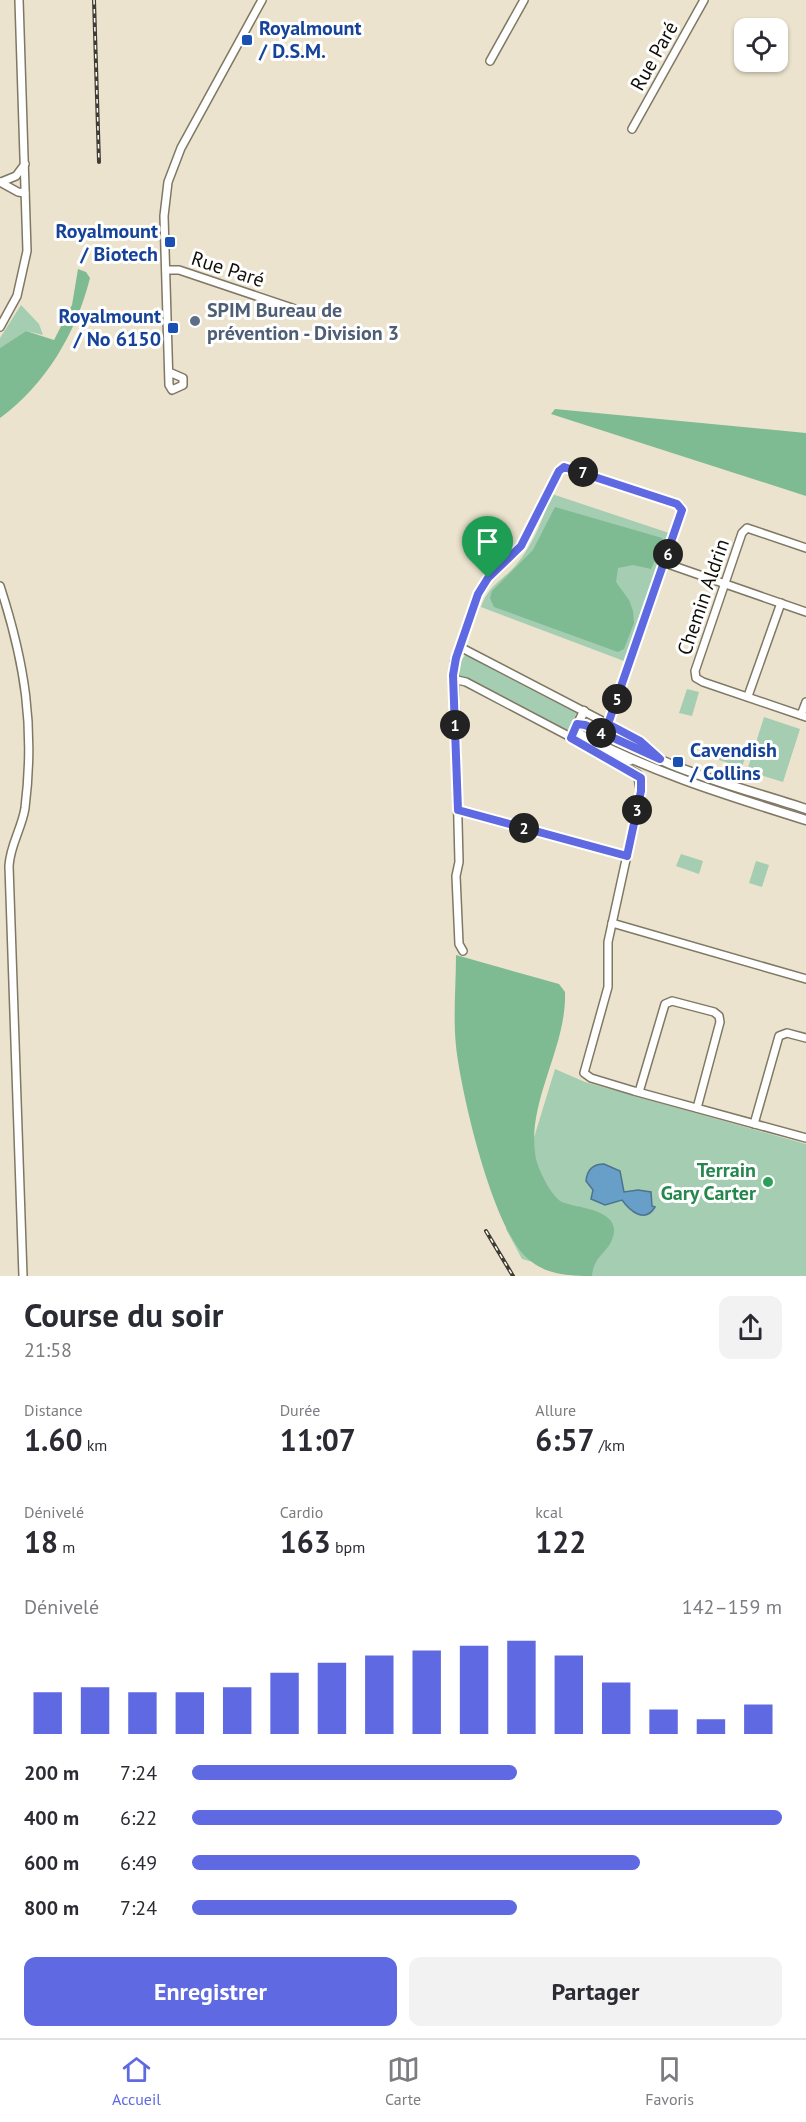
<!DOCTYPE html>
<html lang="fr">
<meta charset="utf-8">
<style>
body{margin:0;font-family:"PT Sans",sans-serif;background:#f2f2f3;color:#2b2b33;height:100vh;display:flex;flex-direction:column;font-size:22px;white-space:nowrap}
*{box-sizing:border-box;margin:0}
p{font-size:20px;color:#7c7c81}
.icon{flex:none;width:33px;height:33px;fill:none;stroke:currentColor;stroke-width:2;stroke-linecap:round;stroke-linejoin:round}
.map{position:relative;height:1276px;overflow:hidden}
.sheet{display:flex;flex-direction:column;background:#fff;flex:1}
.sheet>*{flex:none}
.controls{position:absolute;left:734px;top:18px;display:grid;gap:12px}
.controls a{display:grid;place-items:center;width:54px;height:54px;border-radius:12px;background:#fff;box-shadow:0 2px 4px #0004;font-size:30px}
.pin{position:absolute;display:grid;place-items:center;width:51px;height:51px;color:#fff;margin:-62px -26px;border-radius:50% 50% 50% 0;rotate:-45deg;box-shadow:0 0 6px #0007}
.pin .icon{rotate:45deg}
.km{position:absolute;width:30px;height:30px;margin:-15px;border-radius:50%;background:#222;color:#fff;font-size:16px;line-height:30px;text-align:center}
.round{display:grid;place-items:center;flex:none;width:63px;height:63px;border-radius:12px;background:#f2f2f3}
.head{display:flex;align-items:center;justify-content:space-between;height:102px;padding:0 24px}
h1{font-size:33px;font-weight:600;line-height:45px}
.metrics{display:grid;grid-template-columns:repeat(3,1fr);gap:9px;height:102px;padding:6px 24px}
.metrics div{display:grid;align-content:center}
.metrics b{font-size:30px;font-weight:600}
.metrics small{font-size:16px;font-weight:400}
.metrics p{font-size:16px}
.chart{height:168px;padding:12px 24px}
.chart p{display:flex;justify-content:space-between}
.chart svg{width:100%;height:108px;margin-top:6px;stroke:#5f6ae2;stroke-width:6}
.button{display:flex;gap:12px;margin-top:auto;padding:12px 24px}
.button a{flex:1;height:69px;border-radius:12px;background:#5f6ae2;color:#fff;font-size:24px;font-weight:600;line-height:69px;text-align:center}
.button a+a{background:#f2f2f3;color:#2b2b33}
ul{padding:0 24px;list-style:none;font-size:20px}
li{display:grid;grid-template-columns:96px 72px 1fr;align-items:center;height:45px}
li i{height:15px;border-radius:8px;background:#5f6ae2}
.tabs{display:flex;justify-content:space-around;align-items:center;height:84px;border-top:2px solid #e1e1e2;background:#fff;font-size:16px;color:#7c7c81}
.tabs a{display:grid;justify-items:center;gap:3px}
.tabs .active{color:#5f6ae2}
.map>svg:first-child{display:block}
</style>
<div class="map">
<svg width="806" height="1276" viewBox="0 0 806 1276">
<rect width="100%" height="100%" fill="#ebe3cd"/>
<g fill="#a4cdb1">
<polygon points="21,305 39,324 43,335 26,331 0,348 0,338"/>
<path d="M 552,494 L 669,533 L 624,661 L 481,607 C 490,582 505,580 519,561 C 535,541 543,517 552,494 Z"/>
<polygon points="466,654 577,711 569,731 566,732 459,676 459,664"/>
<polygon points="687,689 699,692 692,716 679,713"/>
<polygon points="764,717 800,729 783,782 747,771"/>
<polygon points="723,747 746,755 742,767 719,760"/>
<polygon points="681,854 703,861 699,874 676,866"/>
<polygon points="756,861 769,865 762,887 749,883"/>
<polygon points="555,1069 585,1082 806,1144 806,1276 583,1276 522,1259 506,1229"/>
</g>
<g fill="#7eba92">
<path d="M 78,269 L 86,272 L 90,278 C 76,333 46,384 0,418 L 0,348 L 26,331 L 54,340 L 72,305 Z"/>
<polygon points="555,409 806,433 806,496 551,414"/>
<polygon points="555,507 662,538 663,542 651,569 633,565 618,568 616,582 629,600 633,611 634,623 624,649 618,652 494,607 490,598 492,591 533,550"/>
<path d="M 456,955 L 559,984 L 565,992 C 567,1049 525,1103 536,1159 C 539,1171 551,1196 562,1202 C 576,1208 616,1209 614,1232 C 611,1253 594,1253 592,1276 C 567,1276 544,1275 525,1256 C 492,1224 461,1093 456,1046 C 453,1016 456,985 456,955 Z"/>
</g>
<path fill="#679fc9" stroke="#4d748f" stroke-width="1.5" d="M 604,1164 L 620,1171 L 624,1192 L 638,1190 L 651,1192 L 652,1206 L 655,1207 C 645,1224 630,1211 622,1200 L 605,1205 L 591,1199 L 593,1190 L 586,1181 C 587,1170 592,1164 604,1164 Z"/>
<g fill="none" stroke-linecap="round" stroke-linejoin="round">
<g stroke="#7f7864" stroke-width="10">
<g id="minor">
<polyline points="490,61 524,0"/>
<polyline points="632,129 704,0"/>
<polyline points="0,182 18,192 25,193"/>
<polyline points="1,182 16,176 25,164"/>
<polyline points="166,270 179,270 313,315"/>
<polyline points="0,327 17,296 27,251 19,0"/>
<polyline points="169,372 183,378 183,385 172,390 169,385 164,216 168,182 181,148 262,0"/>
<polyline points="806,548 747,528 742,533 695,671 696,678 703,682 806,717"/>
<polyline points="665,563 806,612"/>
<path d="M 0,586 C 25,663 35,727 25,808 C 22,828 10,845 9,866 L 23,1276"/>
<polyline points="460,647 637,739 654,754"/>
<polyline points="453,679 466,682 597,751 630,761"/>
<polyline points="748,696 781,603"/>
<polyline points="801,715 806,702"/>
<polyline points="641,791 608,942 608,987 584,1073 591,1078 634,1091 806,1138"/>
<polyline points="458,810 627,856"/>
<polyline points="612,923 806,979"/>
<polyline points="463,951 459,944 456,876 459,862 454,663 478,594 488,578 521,545 559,471 564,467 677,504 682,510 608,724"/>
<polyline points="639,1092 665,1004 672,1001 714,1012 719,1016 720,1022 697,1108"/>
<polyline points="754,1124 779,1036 787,1033 806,1038"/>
</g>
</g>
<g stroke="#7f7864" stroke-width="11">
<g id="major">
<path d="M 577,724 C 595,725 649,755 670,764 C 714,782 761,794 806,809"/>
<path d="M 574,731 C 648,771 726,795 806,820"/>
<polyline points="571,738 584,711"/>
<polyline points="597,751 638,775 641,791"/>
</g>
</g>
<use href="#minor" stroke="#fff" stroke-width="7"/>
<use href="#major" stroke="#fff" stroke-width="8"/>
<g stroke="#403c32" stroke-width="4">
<g id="rail">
<polyline points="94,0 99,162"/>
<polyline points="486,1231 513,1276"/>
</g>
</g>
<use href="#rail" stroke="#fff" stroke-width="1.5" stroke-dasharray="4.5" stroke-linecap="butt"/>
</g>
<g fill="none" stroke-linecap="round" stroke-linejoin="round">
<g stroke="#fff" stroke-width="12">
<polygon id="route" points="564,467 677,504 682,510 608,724 640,741 660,759 585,725 577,724 571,738 641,778 641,791 627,856 458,810 453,675 456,658 478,594 488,578 521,546 559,471"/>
</g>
<use href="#route" stroke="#5f6ae2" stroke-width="8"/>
</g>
<g fill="#1a4fb4" stroke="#fff" stroke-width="2">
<rect x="241" y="34" width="12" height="12" rx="3"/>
<rect x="164" y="236" width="12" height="12" rx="3"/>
<rect x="167" y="322" width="12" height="12" rx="3"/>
<rect x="672" y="756" width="12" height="12" rx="3"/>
</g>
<circle fill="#5c6f8a" stroke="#fff" stroke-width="2" cx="195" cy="321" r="6"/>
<circle fill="#2e9e5b" stroke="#fff" stroke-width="2" cx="768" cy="1182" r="6"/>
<g text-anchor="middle" stroke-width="6" stroke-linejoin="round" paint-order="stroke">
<g font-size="20" font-weight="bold" fill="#164399" stroke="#fff" text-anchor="start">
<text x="259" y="35">Royalmount<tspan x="259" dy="23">/ D.S.M.</tspan></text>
<text x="158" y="238" text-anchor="end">Royalmount<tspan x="158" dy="23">/ Biotech</tspan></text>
<text x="161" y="323" text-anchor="end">Royalmount<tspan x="161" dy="23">/ No 6150</tspan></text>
<text x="690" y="757">Cavendish<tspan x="690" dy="23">/ Collins</tspan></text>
</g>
<g font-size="20" fill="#110e07" stroke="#fff">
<text transform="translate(654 56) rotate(-61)" y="7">Rue Paré</text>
<text transform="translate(228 269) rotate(18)" y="7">Rue Paré</text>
<text transform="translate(703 597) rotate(-71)" y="7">Chemin Aldrin</text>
</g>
<g font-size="20" font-weight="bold" fill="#4e5e75" stroke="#fff" text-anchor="start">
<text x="207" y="317">SPIM Bureau de<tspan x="207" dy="23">prévention - Division 3</tspan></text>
</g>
<g font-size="20" font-weight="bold" fill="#27864d" stroke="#fff" text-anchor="end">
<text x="756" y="1177">Terrain<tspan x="756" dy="23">Gary Carter</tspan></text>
</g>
</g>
</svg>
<div class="controls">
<a><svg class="icon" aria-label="locate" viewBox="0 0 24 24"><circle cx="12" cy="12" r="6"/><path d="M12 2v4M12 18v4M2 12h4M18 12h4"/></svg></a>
</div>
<div class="pin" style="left:488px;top:578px;background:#1e9e55"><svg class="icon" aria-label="arrive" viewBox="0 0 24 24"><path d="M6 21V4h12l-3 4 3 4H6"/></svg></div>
<b class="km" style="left:455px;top:725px">1</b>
<b class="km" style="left:524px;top:828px">2</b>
<b class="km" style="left:637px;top:810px">3</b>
<b class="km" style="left:601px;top:733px">4</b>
<b class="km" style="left:617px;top:699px">5</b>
<b class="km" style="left:668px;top:554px">6</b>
<b class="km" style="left:583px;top:472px">7</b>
</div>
<section class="sheet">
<div class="head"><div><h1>Course du soir</h1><p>21:58</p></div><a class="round"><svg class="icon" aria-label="share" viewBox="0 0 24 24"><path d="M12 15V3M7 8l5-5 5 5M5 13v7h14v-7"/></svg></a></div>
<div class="metrics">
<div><p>Distance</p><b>1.60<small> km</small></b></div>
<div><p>Durée</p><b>11:07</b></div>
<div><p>Allure</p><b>6:57<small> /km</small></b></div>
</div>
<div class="metrics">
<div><p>Dénivelé</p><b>18<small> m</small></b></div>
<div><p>Cardio</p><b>163<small> bpm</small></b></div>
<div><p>kcal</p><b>122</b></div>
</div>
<div class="chart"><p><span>Dénivelé</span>142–159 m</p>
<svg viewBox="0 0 160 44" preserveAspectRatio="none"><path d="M5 44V27M15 44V25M25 44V27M35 44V27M45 44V25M55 44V19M65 44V15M75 44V12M85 44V10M95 44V8M105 44V6M115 44V12M125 44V23M135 44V34M145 44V38M155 44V32"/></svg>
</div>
<ul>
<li><b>200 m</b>7:24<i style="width:55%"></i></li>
<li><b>400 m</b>6:22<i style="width:100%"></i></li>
<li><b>600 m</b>6:49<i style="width:76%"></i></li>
<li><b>800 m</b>7:24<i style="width:55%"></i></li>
</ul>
<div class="button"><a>Enregistrer</a><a>Partager</a></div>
</section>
<nav class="tabs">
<a class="active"><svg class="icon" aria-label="home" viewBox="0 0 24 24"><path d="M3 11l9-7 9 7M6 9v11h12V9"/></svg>Accueil</a>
<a><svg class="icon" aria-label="map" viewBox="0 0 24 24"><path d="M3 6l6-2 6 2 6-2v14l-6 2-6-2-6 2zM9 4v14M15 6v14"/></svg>Carte</a>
<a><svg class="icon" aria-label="saved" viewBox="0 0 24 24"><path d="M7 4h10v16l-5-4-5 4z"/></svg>Favoris</a>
</nav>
